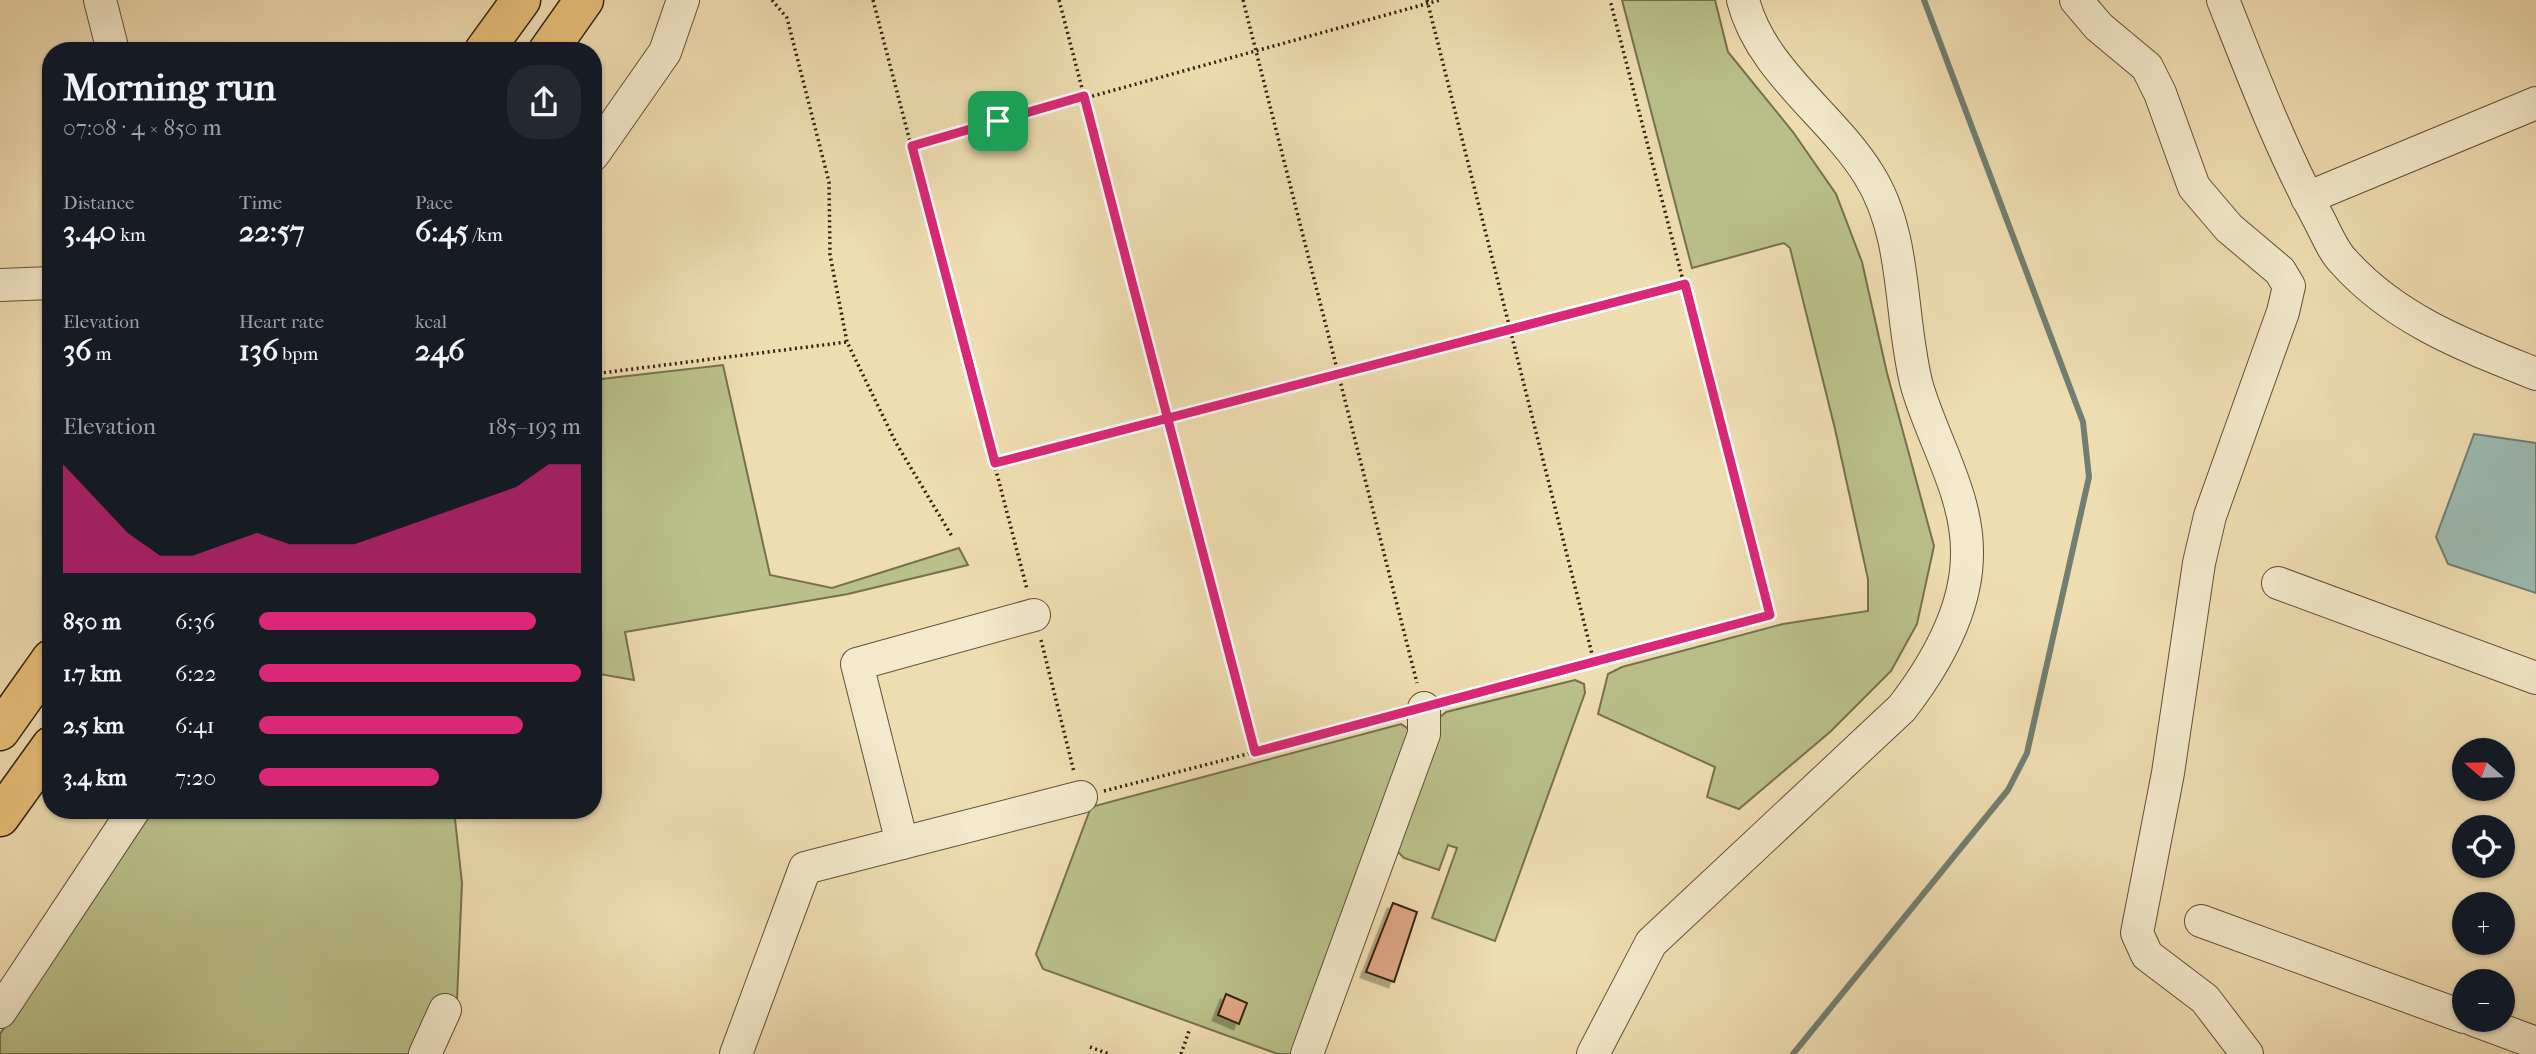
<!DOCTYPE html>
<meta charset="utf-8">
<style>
body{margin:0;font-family:"IM FELL French Canon",serif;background:#242831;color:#f1f3f6;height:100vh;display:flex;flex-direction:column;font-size:26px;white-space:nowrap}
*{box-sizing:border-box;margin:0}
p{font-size:23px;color:#9ea1a6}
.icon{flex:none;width:38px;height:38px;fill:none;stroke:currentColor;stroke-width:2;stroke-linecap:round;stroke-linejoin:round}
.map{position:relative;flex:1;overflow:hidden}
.side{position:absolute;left:42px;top:42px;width:560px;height:777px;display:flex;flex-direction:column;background:#171b24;border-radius:28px;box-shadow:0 2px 5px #0004}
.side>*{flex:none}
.needle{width:46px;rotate:290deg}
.fabs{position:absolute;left:2452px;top:738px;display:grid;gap:14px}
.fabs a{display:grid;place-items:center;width:63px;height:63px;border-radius:50%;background:#171b24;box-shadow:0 2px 5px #0004;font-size:35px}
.pin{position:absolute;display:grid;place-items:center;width:60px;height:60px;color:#fff;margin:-30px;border-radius:14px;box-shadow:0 4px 10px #0006}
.round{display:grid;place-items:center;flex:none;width:74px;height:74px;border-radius:28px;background:#242831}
.summary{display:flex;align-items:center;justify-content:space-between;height:119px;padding:0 21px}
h1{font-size:38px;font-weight:800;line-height:52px}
.metrics{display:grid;grid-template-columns:repeat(3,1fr);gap:10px;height:119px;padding:7px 21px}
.metrics div{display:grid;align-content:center}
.metrics b{font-size:30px;font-weight:800}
.metrics small{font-size:19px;font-weight:400}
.metrics p{font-size:19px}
.chart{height:196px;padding:14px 21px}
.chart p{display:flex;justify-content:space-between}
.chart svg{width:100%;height:126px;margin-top:7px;fill:#db2777;opacity:.7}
ul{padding:0 21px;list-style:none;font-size:23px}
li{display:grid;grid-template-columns:112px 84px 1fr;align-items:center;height:52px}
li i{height:18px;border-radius:9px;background:#db2777}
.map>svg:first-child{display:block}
</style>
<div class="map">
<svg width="2536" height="1054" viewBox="0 0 2536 1054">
<defs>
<filter id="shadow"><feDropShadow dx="-5.5" dy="5.5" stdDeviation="0" flood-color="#0004"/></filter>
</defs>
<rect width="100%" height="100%" fill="#eeddb1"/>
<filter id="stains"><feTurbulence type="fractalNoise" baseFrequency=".00286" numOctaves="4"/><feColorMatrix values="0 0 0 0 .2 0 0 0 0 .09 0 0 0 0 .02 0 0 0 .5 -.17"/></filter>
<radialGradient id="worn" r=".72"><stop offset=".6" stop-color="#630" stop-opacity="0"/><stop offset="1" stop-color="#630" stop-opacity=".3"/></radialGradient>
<g fill="#bac08a" stroke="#76714d" stroke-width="2">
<polygon points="1622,0 1715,0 1728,52 1793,132 1836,194 1862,262 1887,373 1934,546 1917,624 1891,671 1830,732 1739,809 1707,797 1715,767 1598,714 1608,674 1622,667 1783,624 1868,611 1868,579 1835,429 1790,248 1784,243 1692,268"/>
<polygon points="723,365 770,575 832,588 959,548 968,565 848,594 625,632 634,680 593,673 593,380"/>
<polygon points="1575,680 1584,684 1585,693 1495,941 1432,918 1457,848 1448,845 1439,870 1404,858 1393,847 1440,717 1446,712"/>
<polygon points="1401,724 1410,730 1294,1054 1278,1054 1043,969 1036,954 1091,807"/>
<polygon points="150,810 454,810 462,883 457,1000 418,1054 0,1054 0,1034"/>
</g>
<polygon fill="#9bbbb2" stroke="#717e71" stroke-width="2" points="2474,434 2536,443 2536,593 2448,564 2436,537"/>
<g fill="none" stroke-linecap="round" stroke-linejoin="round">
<polyline stroke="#717e71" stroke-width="6" points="1793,1054 2008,790 2027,753 2089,477 2083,422 1924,0"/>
</g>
<g fill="#e0a786" stroke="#322210" stroke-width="2" filter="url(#shadow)">
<polygon points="1393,903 1417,912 1394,982 1366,972"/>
<polygon points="1226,994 1247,1003 1239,1024 1218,1015"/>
</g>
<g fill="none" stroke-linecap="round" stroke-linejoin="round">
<g stroke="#615138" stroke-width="34">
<g id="minor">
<polyline points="100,0 113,51"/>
<polyline points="2076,0 2099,27 2147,67 2160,93 2194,187 2229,228 2280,271 2289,286 2283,312 2210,516 2199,563 2168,773 2137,933 2147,955 2205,999 2247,1054"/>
<path d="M 2223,0 C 2252,73 2280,147 2317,216 C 2325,230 2332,250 2344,262 C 2396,320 2466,346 2536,374"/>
<polyline points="593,155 665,52 683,0"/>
<polyline points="2307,198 2536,103"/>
<polyline points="0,285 51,283"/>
<polyline points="2278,583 2536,678"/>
<polyline points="902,843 857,664 1034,615"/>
<polyline points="2201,921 2464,1017"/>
<polyline points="0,1012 134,810"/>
<polyline points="2474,1020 2536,1043"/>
<polyline points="425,1054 445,1010"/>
<polyline points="736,1054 805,868 1081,797"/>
<polyline points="1307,1054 1424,734 1424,708"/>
<path d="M 1593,1054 L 1651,943 L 1902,708 C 1935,665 1967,611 1967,554 C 1968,495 1933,441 1917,386 C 1899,318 1908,237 1869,175 C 1832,115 1761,71 1743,0"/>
</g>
</g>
<g stroke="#322210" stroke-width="41">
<g id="highway">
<polyline points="484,51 521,0"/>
<polyline points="548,51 584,0"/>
<polyline points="0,731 51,659"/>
<polyline points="0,817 51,746"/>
</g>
</g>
<g stroke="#322210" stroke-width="3.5" stroke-dasharray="2 3.5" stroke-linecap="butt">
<polyline points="772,0 787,18 829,182 830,255 847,342 896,443 953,538"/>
<polyline points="873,0 1027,589"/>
<polyline points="1059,0 1255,752"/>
<polyline points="1243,0 1417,683"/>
<polyline points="1427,0 1594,662"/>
<polyline points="912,146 1440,0"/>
<polyline points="593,374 847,342"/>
<polyline points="995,463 1685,284"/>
<polyline points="1041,640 1074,772"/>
<polyline points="1449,701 1770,615 1610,0"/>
<polyline points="1104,791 1398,715"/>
<polyline points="1090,1047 1109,1054"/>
<polyline points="1181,1054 1190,1028"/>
</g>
<use href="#minor" stroke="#f4e9cc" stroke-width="32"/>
<use href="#highway" stroke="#e7be78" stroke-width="38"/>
</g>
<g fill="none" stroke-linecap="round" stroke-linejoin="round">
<g stroke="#fff" stroke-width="14">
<path id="route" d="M 998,121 L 1084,96 C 1140,315 1198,534 1255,752 L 1770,615 L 1685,284 C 1455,343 1225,404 995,463 L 912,146 L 998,121"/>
</g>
<use href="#route" stroke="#db2777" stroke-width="9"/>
</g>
<rect width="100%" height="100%" filter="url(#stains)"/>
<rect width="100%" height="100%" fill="url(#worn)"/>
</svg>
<div class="fabs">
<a><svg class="needle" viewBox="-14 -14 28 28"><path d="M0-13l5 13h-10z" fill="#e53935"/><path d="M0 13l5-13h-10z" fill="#9ea1a6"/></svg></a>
<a><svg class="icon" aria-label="locate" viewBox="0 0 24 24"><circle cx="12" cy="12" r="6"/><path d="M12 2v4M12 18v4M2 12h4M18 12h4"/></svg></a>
<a>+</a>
<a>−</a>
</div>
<div class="pin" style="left:998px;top:121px;background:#1e9e55"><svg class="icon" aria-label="arrive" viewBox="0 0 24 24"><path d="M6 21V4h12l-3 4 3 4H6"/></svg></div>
<section class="side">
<div class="summary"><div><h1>Morning run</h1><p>07:08 · 4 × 850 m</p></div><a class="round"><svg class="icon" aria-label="share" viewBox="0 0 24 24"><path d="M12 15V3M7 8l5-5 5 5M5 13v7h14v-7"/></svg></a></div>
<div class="metrics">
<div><p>Distance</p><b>3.40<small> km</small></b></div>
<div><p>Time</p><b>22:57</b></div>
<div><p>Pace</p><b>6:45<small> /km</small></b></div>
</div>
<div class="metrics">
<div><p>Elevation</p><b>36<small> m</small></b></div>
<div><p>Heart rate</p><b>136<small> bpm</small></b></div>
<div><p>kcal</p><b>246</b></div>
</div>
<div class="chart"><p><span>Elevation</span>185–193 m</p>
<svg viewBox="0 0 160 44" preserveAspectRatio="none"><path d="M0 44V6L10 18L20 30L30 38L40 38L50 34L60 30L70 34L80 34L90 34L100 30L110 26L120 22L130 18L140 14L150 6L160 6V44z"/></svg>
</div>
<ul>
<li><b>850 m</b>6:36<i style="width:86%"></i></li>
<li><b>1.7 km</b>6:22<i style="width:100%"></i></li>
<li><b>2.5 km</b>6:41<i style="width:82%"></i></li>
<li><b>3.4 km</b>7:20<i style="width:56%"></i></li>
</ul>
</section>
</div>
